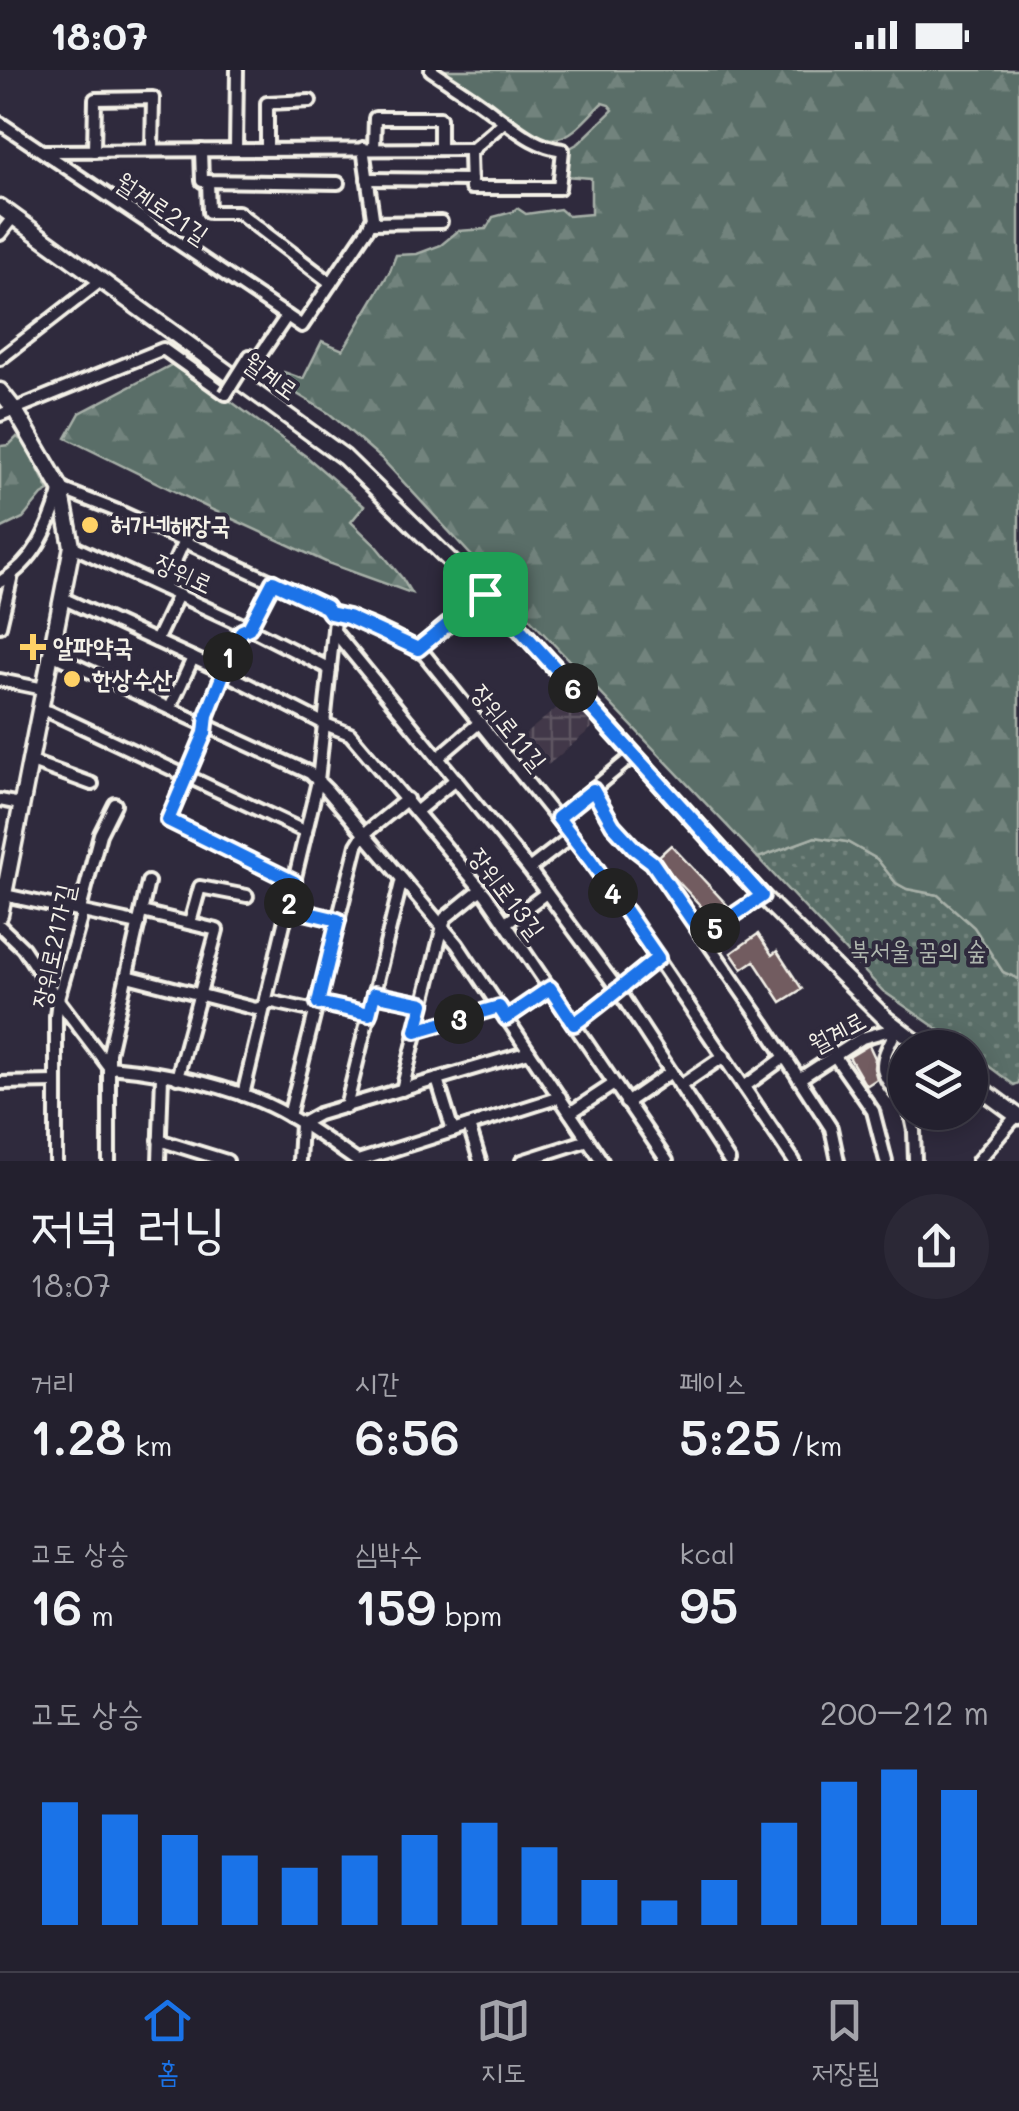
<!DOCTYPE html>
<html lang="ko">
<meta charset="utf-8">
<style>
body{margin:0;font-family:Mali,"Poor Story",sans-serif;background:#2b2836;color:#f1f3f6;height:100vh;display:flex;flex-direction:column;font-size:38px;white-space:nowrap}
*{box-sizing:border-box;margin:0}
p{font-size:32px;color:#a3a3aa}
.icon{flex:none;width:55px;height:55px;fill:none;stroke:currentColor;stroke-width:2;stroke-linecap:round;stroke-linejoin:round}
.map{position:relative;height:1091px;overflow:hidden}
.panel{display:flex;flex-direction:column;background:#23202e;flex:1}
.panel>*{flex:none}
.tools{position:absolute;left:888px;top:960px;display:grid;gap:20px}
.tools a{display:grid;place-items:center;width:100px;height:100px;border-radius:50%;background:#23202e;box-shadow:0 5px 25px #0003,0 0 0 2px #403e4a;font-size:50px}
.pin{position:absolute;display:grid;place-items:center;width:85px;height:85px;color:#fff;margin:-42px;border-radius:20px;box-shadow:0 5px 15px #0006}
.km{position:absolute;width:50px;height:50px;margin:-25px;border-radius:50%;background:#222;color:#fff;font-size:28px;line-height:50px;text-align:center}
.round{display:grid;place-items:center;flex:none;width:105px;height:105px;border-radius:52px;background:#2b2836}
.head{display:flex;align-items:center;justify-content:space-between;height:170px;padding:0 30px}
h1{font-size:55px;font-weight:600;line-height:75px}
.metrics{display:grid;grid-template-columns:repeat(3,1fr);gap:15px;height:170px;padding:10px 30px}
.metrics div{display:grid;align-content:center}
.metrics b{font-size:50px;font-weight:600}
.metrics small{font-size:28px;font-weight:400}
.metrics p{font-size:28px}
.chart{height:280px;padding:20px 30px}
.chart p{display:flex;justify-content:space-between}
.chart svg{width:100%;height:180px;margin-top:10px;stroke:#1a73e8;stroke-width:6}
.status{display:flex;justify-content:space-between;align-items:center;height:70px;padding:0 50px;background:#23202e;direction:ltr}
.status svg{height:28px;fill:currentColor}
.tab-bar{display:flex;justify-content:space-around;align-items:center;height:140px;border-top:2px solid #403e4a;background:#23202e;font-size:28px;color:#a3a3aa}
.tab-bar a{display:grid;justify-items:center;gap:5px}
.tab-bar .on{color:#1a73e8}
.map>svg:first-child{display:block}
</style>
<div class="status"><b>18:07</b><svg viewBox="0 0 49 12"><path d="M0 12V9h3v3zM5 12V6h3v6zM10 12V3h3v9zM15 12V0h3v12zM26 1h20v11H26zM47 4h2v5h-2z"/></svg></div>
<div class="map">
<svg width="1019" height="1091" viewBox="0 0 1019 1091">
<defs>
<pattern id="industrial-grid" width="8" height="8" patternUnits="userSpaceOnUse" patternTransform="scale(2.5)"><rect width="8" height="8" fill="#433948"/><path d="M0 4h8M4 0v8" fill="none" stroke="#5f5662"/></pattern>
<pattern id="grass-dots" width="8" height="8" patternUnits="userSpaceOnUse" patternTransform="scale(2.5)"><rect width="8" height="8" fill="#5a6e67"/><path d="M2 2h.1M6 6h.1" fill="none" stroke="#72837d" stroke-width="1.8" stroke-linecap="round"/></pattern>
<pattern id="forest-firs" width="22" height="20" patternUnits="userSpaceOnUse" patternTransform="scale(2.5)"><rect width="22" height="20" fill="#5a6e67"/><path d="M5 1l3.5 6h-7zM16 11l3.5 6h-7z" fill="#72837d"/></pattern>
</defs>
<rect width="100%" height="100%" fill="#2f2a3d"/>
<filter id="ink" filterUnits="userSpaceOnUse"><feTurbulence type="fractalNoise" baseFrequency=".01" numOctaves="2"/><feDisplacementMap in="SourceGraphic" scale="20" xChannelSelector="R" yChannelSelector="G"/><feConvolveMatrix kernelMatrix="1 2 1 2 8 2 1 2 1" color-interpolation-filters="sRGB"/></filter>
<g filter="url(#ink)">
<polygon fill="url(#industrial-grid)" points="569,628 593,657 548,695 524,665"/>
<polygon fill="url(#grass-dots)" stroke="#a7b0a8" stroke-width="2.5" points="815,767 847,772 877,789 896,813 907,819 938,825 974,857 1003,902 1019,909 1019,1013 1014,1015 970,982 970,978 964,977 883,921 758,788"/>
<g fill="url(#forest-firs)" stroke="#a7b0a8" stroke-width="2.5">
<path d="M 440,0 L 1019,0 L 1019,909 L 1003,902 L 974,857 L 938,825 L 907,819 L 896,813 L 877,789 L 847,772 L 815,767 L 758,788 L 544,564 L 381,388 L 330,344 L 279,313 L 284,302 L 303,309 L 322,271 L 343,280 L 390,201 L 396,185 L 417,184 L 441,175 L 458,161 L 486,159 L 493,147 L 512,142 L 517,138 L 526,144 L 560,139 L 568,146 L 591,144 L 591,108 L 565,106 L 570,78 L 579,73 L 613,40 L 609,35 L 602,33 C 575,60 563,81 523,61 Z"/>
<polygon points="177,292 307,387 364,436 351,452 375,475 402,508 411,523 328,493 215,441 66,368 80,343"/>
<polygon points="17,367 25,373 49,421 42,425 23,448 0,459 0,376 9,375"/>
</g>
<g fill="#725c60" stroke="#f4f1e8" stroke-width="2.5">
<polygon points="671,775 728,836 713,849 671,804 659,786"/>
<polygon points="758,864 772,885 777,881 802,919 781,932 754,891 742,899 731,883"/>
<polygon points="869,975 875,988 874,998 877,1009 866,1016 849,987"/>
</g>
<g fill="none" stroke-linecap="round" stroke-linejoin="round">
<g stroke="#f4f1e8" stroke-width="18">
<g id="street">
<path d="M 431,0 C 451,14 473,27 492,42 C 516,59 533,76 563,80 L 559,118 L 471,118 L 470,84 L 475,77 L 504,52"/>
<polyline points="0,53 302,256 368,158 373,147 363,78"/>
<polyline points="374,78 375,48 440,48 440,79"/>
<polyline points="236,79 237,0"/>
<polyline points="267,79 267,33 310,31"/>
<polyline points="201,80 202,111 338,113"/>
<polyline points="43,81 474,79"/>
<polyline points="94,81 95,29 153,28 152,80"/>
<polyline points="367,109 471,110"/>
<polyline points="208,111 209,142 238,142 331,213"/>
<polyline points="370,153 441,152"/>
<polyline points="0,164 14,146"/>
<polyline points="250,286 257,290 287,246"/>
<polyline points="0,289 102,210"/>
<polyline points="0,345 163,279 226,324"/>
<polyline points="72,476 249,558 330,599"/>
<polyline points="273,511 249,558 242,561 223,597 224,602 207,645 205,663 168,750 294,812"/>
<path d="M 0,512 C 36,491 49,458 61,419 L 120,442 L 306,527 L 326,537 L 335,550 L 318,711 L 243,1025"/>
<polyline points="163,518 184,471"/>
<polyline points="62,528 217,599 325,654 350,664 486,825 667,1091"/>
<path d="M 331,543 C 363,550 399,566 425,585 L 591,791 L 794,1091"/>
<polyline points="0,556 12,505"/>
<polyline points="334,561 529,799 613,913 729,1091"/>
<polyline points="156,571 178,525"/>
<polyline points="417,579 485,524"/>
<polyline points="51,584 310,703 327,720 457,874 602,1091"/>
<polyline points="0,610 44,619"/>
<polyline points="170,638 193,588"/>
<polyline points="40,639 50,642 306,762"/>
<polyline points="438,688 480,652"/>
<polyline points="29,691 92,714"/>
<polyline points="593,720 613,755 635,779 652,792 763,953 831,1058 838,1091"/>
<polyline points="0,730 20,734"/>
<polyline points="417,741 456,709"/>
<polyline points="558,748 634,685"/>
<polyline points="529,799 572,766"/>
<polyline points="4,825 139,854"/>
<polyline points="288,838 339,850"/>
<polyline points="142,842 217,860 177,1008"/>
<polyline points="190,853 200,817 247,826"/>
<polyline points="506,853 546,823"/>
<path d="M 0,856 L 23,878 L 53,923 L 109,997 C 167,1002 241,1017 291,1047 C 314,1060 335,1076 357,1091"/>
<polyline points="703,866 762,826"/>
<polyline points="127,906 256,939 273,932 310,940 318,933 369,944"/>
<polyline points="374,924 423,934"/>
<polyline points="507,948 550,918"/>
<path d="M 574,953 C 604,933 629,910 658,888"/>
<path d="M 897,958 C 879,995 875,1000 905,1032"/>
<polyline points="416,961 499,937"/>
<polyline points="834,985 873,1041 886,1091"/>
<polyline points="437,1009 453,1061"/>
<polyline points="799,1009 862,968 897,958"/>
<polyline points="0,1013 56,1012"/>
<polyline points="680,1016 724,986"/>
<polyline points="744,1017 785,987"/>
<polyline points="402,1020 445,848 481,819"/>
<polyline points="626,1033 671,1002"/>
<polyline points="346,1037 402,809"/>
<polyline points="910,1042 914,1061 915,1091"/>
<polyline points="570,1043 614,1014"/>
<polyline points="289,1046 357,775 364,764 407,729"/>
<polyline points="469,1056 480,1091"/>
<polyline points="159,1070 227,1091"/>
<polyline points="56,1091 56,946 58,929 81,848 81,836 100,764 115,734"/>
<polyline points="109,1091 109,983 148,812"/>
<polyline points="159,1091 162,1006"/>
<polyline points="299,1091 301,1054 319,1044 529,982"/>
<polyline points="358,1091 560,1027"/>
<polyline points="522,1091 588,1070"/>
<polyline points="978,1091 1017,1045"/>
</g>
</g>
<g stroke="#f4f1e8" stroke-width="21">
<g id="secondary">
<polyline points="0,137 344,387 519,558 762,826 886,949 924,978"/>
<polyline points="0,321 15,340 61,419 72,476 0,845"/>
<polyline points="970,1011 1019,1047"/>
</g>
</g>
<use href="#street" stroke="#2f2a3d" stroke-width="10"/>
<use href="#secondary" stroke="#2f2a3d" stroke-width="14"/>
<g stroke="#f4f1e8" stroke-width="18" stroke-linecap="butt">
<polyline id="street-bridge" points="226,324 250,286"/>
</g>
<use href="#street-bridge" stroke="#2f2a3d" stroke-width="10"/>
</g>
</g>
<g fill="none" stroke-linecap="round" stroke-linejoin="round" filter="url(#ink)">
<g stroke="#fff" stroke-width="20">
<path id="route" d="M 273,512 L 326,537 L 330,543 L 348,547 L 418,579 L 485,524 L 519,558 L 762,826 L 703,866 L 652,792 L 635,779 L 613,755 L 593,720 L 558,748 L 591,791 L 658,888 C 629,910 604,933 574,954 L 550,918 L 506,948 L 499,937 L 416,961 L 423,934 L 374,924 L 369,944 L 318,933 L 338,850 L 288,838 L 294,812 L 168,750 L 205,663 L 207,645 L 224,602 L 223,597 L 242,561 L 249,558 Z"/>
</g>
<use href="#route" stroke="#1a73e8" stroke-width="12"/>
</g>
<g fill="#ffd166" stroke="#2f2a3d" stroke-width="4">
<circle cx="90" cy="455" r="10"/>
<path d="M28 562h10v10h10v10h-10v10h-10v-10h-10v-10h10z"/>
<circle cx="72" cy="609" r="10"/>
</g>
<g text-anchor="middle" stroke-width="8" stroke-linejoin="round" paint-order="stroke">
<g font-size="25" fill="#f4f1e8" stroke="#2f2a3d">
<text transform="translate(162 138) rotate(34)" y="9">월계로21길</text>
<text transform="translate(271 306) rotate(36)" y="9">월계로</text>
<text transform="translate(184 503) rotate(25)" y="9">장위로</text>
<text transform="translate(509 657) rotate(51)" y="9">장위로11길</text>
<text transform="translate(507 823) rotate(53)" y="9">장위로13길</text>
<text transform="translate(53 876) rotate(-78)" y="9">장위로21가길</text>
<text transform="translate(837 962) rotate(-28)" y="9">월계로</text>
</g>
<g font-size="25" font-weight="bold" fill="#f4f1e8" stroke="#2f2a3d" text-anchor="start">
<text x="110" y="464">허가네해장국</text>
<text x="53" y="586">알파약국</text>
<text x="92" y="618">한상수산</text>
</g>
<g font-size="25" fill="#afb6ae" stroke="#2f2a3d">
<text x="918" y="889">북서울 꿈의 숲</text>
</g>
</g>
</svg>
<div class="tools">
<a><svg class="icon" aria-label="layers" viewBox="0 0 24 24"><path d="M12 4l9 5-9 5-9-5zM3 14l9 5 9-5"/></svg></a>
</div>
<div class="pin" style="left:485px;top:524px;background:#1e9e55"><svg class="icon" aria-label="arrive" viewBox="0 0 24 24"><path d="M6 21V4h12l-3 4 3 4H6"/></svg></div>
<b class="km" style="left:228px;top:587px">1</b>
<b class="km" style="left:289px;top:833px">2</b>
<b class="km" style="left:459px;top:949px">3</b>
<b class="km" style="left:613px;top:823px">4</b>
<b class="km" style="left:715px;top:858px">5</b>
<b class="km" style="left:573px;top:618px">6</b>
</div>
<section class="panel">
<div class="head"><div><h1>저녁 러닝</h1><p>18:07</p></div><a class="round"><svg class="icon" aria-label="share" viewBox="0 0 24 24"><path d="M12 15V3M7 8l5-5 5 5M5 13v7h14v-7"/></svg></a></div>
<div class="metrics">
<div><p>거리</p><b>1.28<small> km</small></b></div>
<div><p>시간</p><b>6:56</b></div>
<div><p>페이스</p><b>5:25<small> /km</small></b></div>
</div>
<div class="metrics">
<div><p>고도 상승</p><b>16<small> m</small></b></div>
<div><p>심박수</p><b>159<small> bpm</small></b></div>
<div><p>kcal</p><b>95</b></div>
</div>
<div class="chart"><p><span>고도 상승</span>200–212 m</p>
<svg viewBox="0 0 160 44" preserveAspectRatio="none"><path d="M5 44V14M15 44V17M25 44V22M35 44V27M45 44V30M55 44V27M65 44V22M75 44V19M85 44V25M95 44V33M105 44V38M115 44V33M125 44V19M135 44V9M145 44V6M155 44V11"/></svg>
</div>
</section>
<nav class="tab-bar">
<a class="on"><svg class="icon" aria-label="home" viewBox="0 0 24 24"><path d="M3 11l9-7 9 7M6 9v11h12V9"/></svg>홈</a>
<a><svg class="icon" aria-label="map" viewBox="0 0 24 24"><path d="M3 6l6-2 6 2 6-2v14l-6 2-6-2-6 2zM9 4v14M15 6v14"/></svg>지도</a>
<a><svg class="icon" aria-label="saved" viewBox="0 0 24 24"><path d="M7 4h10v16l-5-4-5 4z"/></svg>저장됨</a>
</nav>
